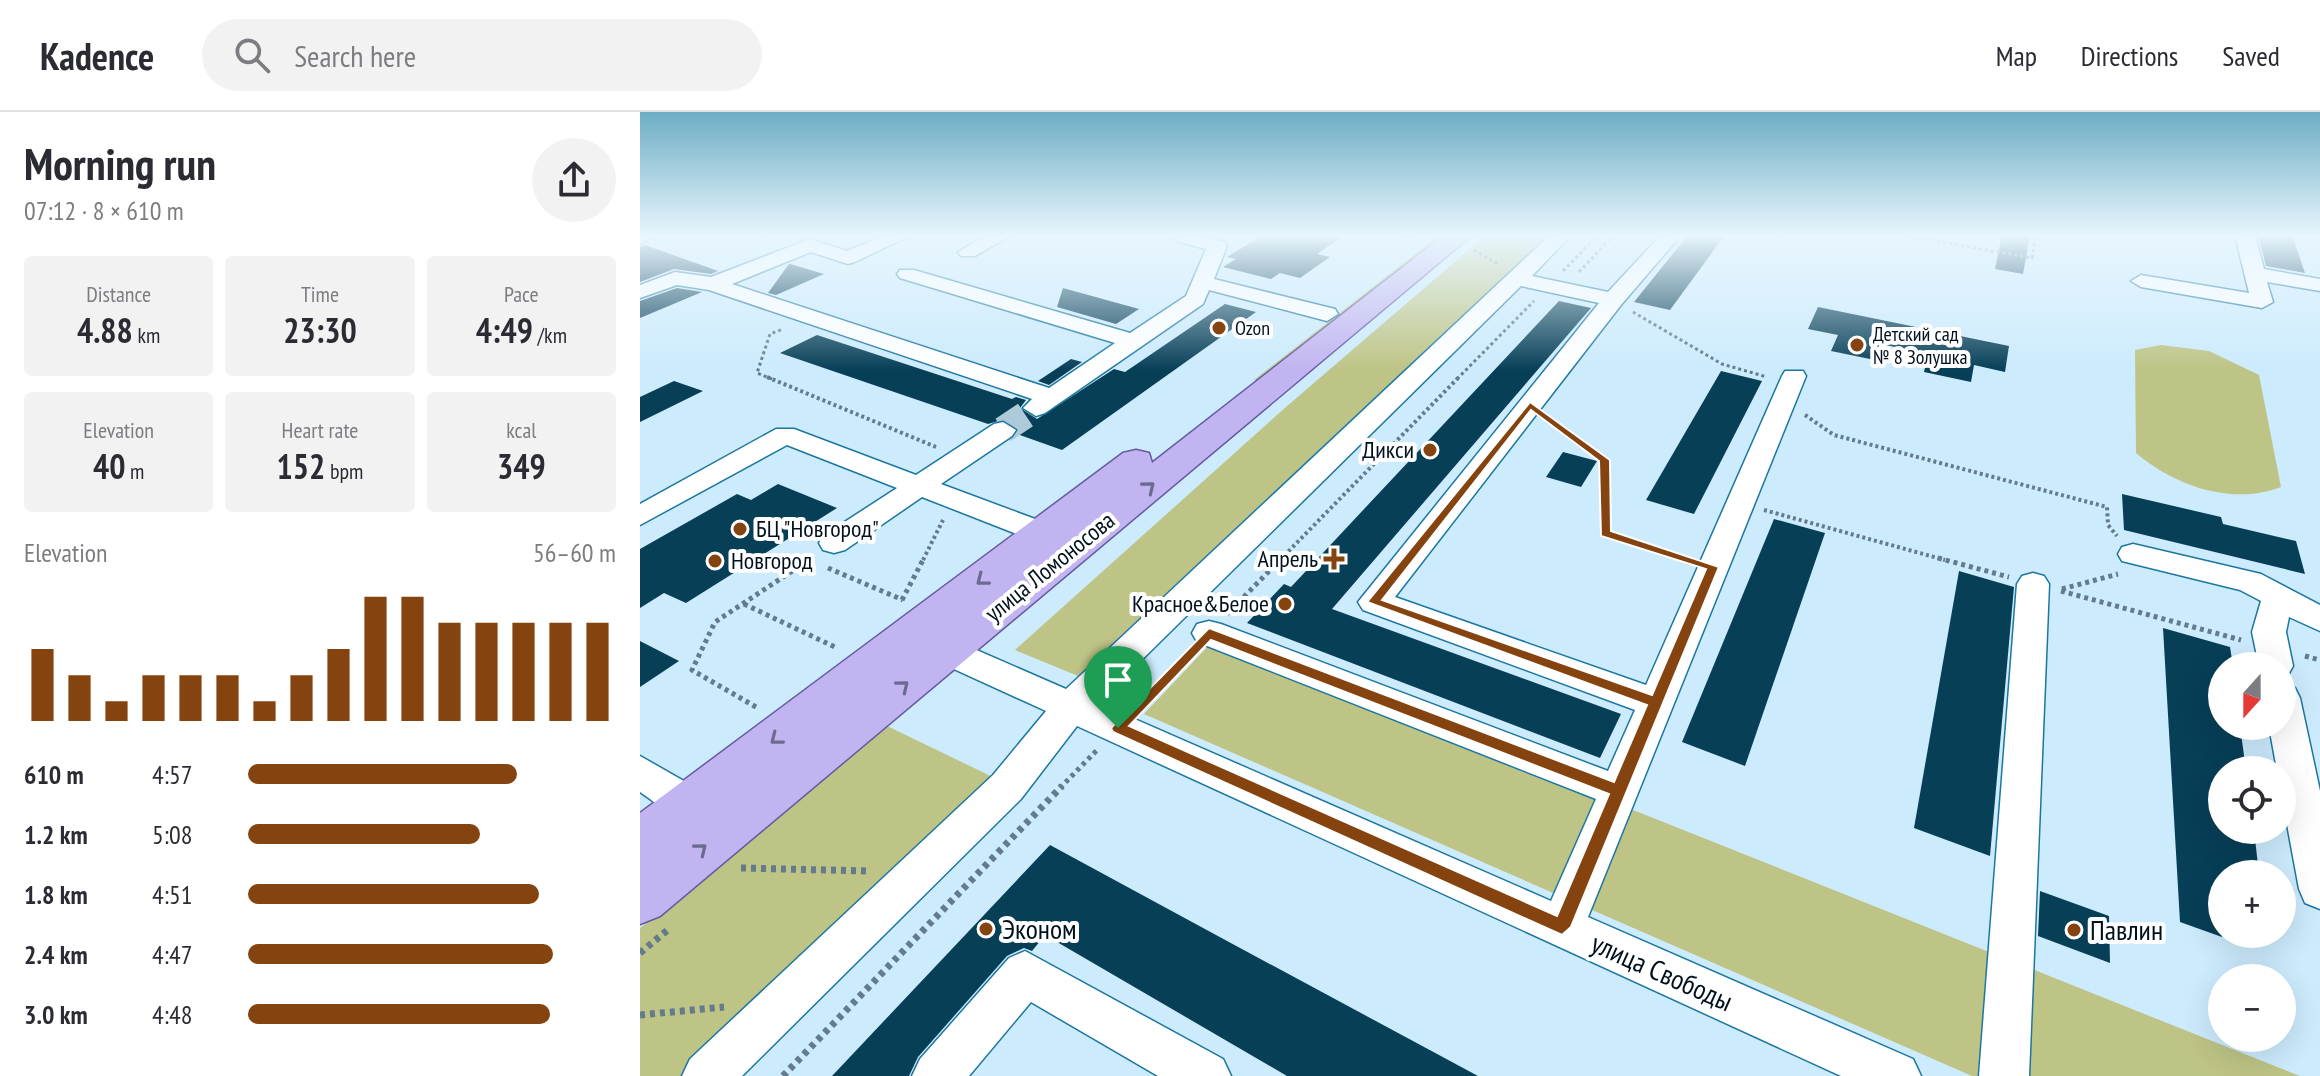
<!DOCTYPE html>
<meta charset="utf-8">
<style>
body{margin:0;font-family:"PT Sans Narrow",sans-serif;background:#f2f2f3;color:#2b2b33;height:100vh;display:flex;flex-direction:column;font-size:30px;white-space:nowrap}
*{box-sizing:border-box;margin:0}
p{font-size:26px;color:#7c7c81}
.icon{flex:none;width:44px;height:44px;fill:none;stroke:currentColor;stroke-width:2;stroke-linecap:round;stroke-linejoin:round}
.map{position:relative;flex:1;overflow:hidden}
.side{display:flex;flex-direction:column;background:#fff;width:640px}
.side>*{flex:none}
.needle{width:52px;rotate:201deg}
.buttons{position:absolute;left:1568px;top:540px;display:grid;gap:16px}
.buttons a{display:grid;place-items:center;width:88px;height:88px;border-radius:50%;background:#fff;box-shadow:0 8px 32px #0002;font-size:40px}
.pin{position:absolute;display:grid;place-items:center;width:68px;height:68px;color:#fff;margin:-82px -34px;border-radius:50% 50% 50% 0;rotate:-45deg;box-shadow:0 0 8px #0007}
.pin .icon{rotate:45deg}
.round{display:grid;place-items:center;flex:none;width:84px;height:84px;border-radius:42px;background:#f2f2f3}
.headline{display:flex;align-items:center;justify-content:space-between;height:136px;padding:0 24px}
h1{font-size:44px;font-weight:700;line-height:60px}
.metrics{display:grid;grid-template-columns:repeat(3,1fr);gap:12px;height:136px;padding:8px 24px}
.metrics div{display:grid;align-content:center;border-radius:8px;background:#f2f2f3;text-align:center}
.metrics b{font-size:34px;font-weight:700}
.metrics small{font-size:22px;font-weight:400}
.metrics p{font-size:22px}
.chart{height:224px;padding:16px 24px}
.chart p{display:flex;justify-content:space-between}
.chart svg{width:100%;height:144px;margin-top:8px;stroke:#85440f;stroke-width:6}
ul{padding:0 24px;list-style:none;font-size:26px}
li{display:grid;grid-template-columns:128px 96px 1fr;align-items:center;height:60px}
li i{height:20px;border-radius:10px;background:#85440f}
header{display:flex;align-items:center;gap:48px;box-sizing:border-box;height:112px;padding:0 40px;background:#fff;border-bottom:2px solid #e1e1e2}
header strong{font-size:38px}
nav{display:flex;gap:44px;margin-inline-start:auto;font-size:28px}
.search{width:560px;height:72px;background:#f2f2f3;display:flex;align-items:center;gap:20px;box-sizing:border-box;padding:0 28px;border-radius:44px;color:#7c7c81;font-size:30px}
main{display:flex;flex:1;min-height:0}
.map>svg:first-child{display:block}
</style>
<header>
<strong>Kadence</strong>
<div class="search"><svg class="icon" aria-label="search" viewBox="0 0 24 24"><circle cx="10" cy="10" r="6"/><path d="M15 15l6 6"/></svg>Search here</div>
<nav><a>Map</a><a>Directions</a><a>Saved</a></nav>
</header>
<main>
<section class="side">
<div class="headline"><div><h1>Morning run</h1><p>07:12 · 8 × 610 m</p></div><a class="round"><svg class="icon" aria-label="share" viewBox="0 0 24 24"><path d="M12 15V3M7 8l5-5 5 5M5 13v7h14v-7"/></svg></a></div>
<div class="metrics">
<div><p>Distance</p><b>4.88<small> km</small></b></div>
<div><p>Time</p><b>23:30</b></div>
<div><p>Pace</p><b>4:49<small> /km</small></b></div>
</div>
<div class="metrics">
<div><p>Elevation</p><b>40<small> m</small></b></div>
<div><p>Heart rate</p><b>152<small> bpm</small></b></div>
<div><p>kcal</p><b>349</b></div>
</div>
<div class="chart"><p><span>Elevation</span>56–60 m</p>
<svg viewBox="0 0 160 44" preserveAspectRatio="none"><path d="M5 44V22M15 44V30M25 44V38M35 44V30M45 44V30M55 44V30M65 44V38M75 44V30M85 44V22M95 44V6M105 44V6M115 44V14M125 44V14M135 44V14M145 44V14M155 44V14"/></svg>
</div>
<ul>
<li><b>610 m</b>4:57<i style="width:73%"></i></li>
<li><b>1.2 km</b>5:08<i style="width:63%"></i></li>
<li><b>1.8 km</b>4:51<i style="width:79%"></i></li>
<li><b>2.4 km</b>4:47<i style="width:83%"></i></li>
<li><b>3.0 km</b>4:48<i style="width:82%"></i></li>
</ul>
</section>
<div class="map">
<svg width="1680" height="964" viewBox="0 0 1680 964">
<rect width="100%" height="100%" fill="#ccebfd"/>
<g fill="#bec485">
<polygon points="799,123 810,123 624,271 614,268"/>
<polygon points="846,123 908,123 438,564 375,538 646,295"/>
<path d="M 1521,233 L 1569,239 L 1619,263 L 1641,375 C 1592,394 1535,374 1496,341 L 1495,238 Z"/>
<polygon points="572,530 1660,964 1332,964 504,602"/>
<polygon points="245,613 361,669 47,964 0,964 0,816"/>
</g>
<g fill="#073f57">
<polygon points="623,123 705,123 677,142 690,145 660,166 640,161 631,167 583,155 596,147 587,145"/>
<polygon points="1048,123 1085,123 1030,198 994,190"/>
<polygon points="1362,123 1390,123 1383,162 1355,157"/>
<polygon points="1618,123 1652,123 1665,161 1626,154"/>
<polygon points="5,133 78,159 71,162 34,157 0,170 0,135"/>
<polygon points="149,152 150,152 184,162 136,183 128,181"/>
<polygon points="37,176 62,180 0,206 0,189"/>
<polygon points="423,176 499,197 476,212 417,195"/>
<polygon points="919,189 951,196 692,497 981,602 960,646 607,511 644,472 651,475"/>
<polygon points="585,192 616,200 422,338 377,322 378,315 365,307 348,312 140,241 177,223 372,287 376,285 386,288 380,296 397,307 474,257 485,260"/>
<polygon points="1178,195 1369,234 1365,260 1334,253 1331,270 1284,260 1288,242 1241,232 1235,248 1191,239 1198,223 1168,217"/>
<polygon points="431,247 442,250 409,273 398,269"/>
<polygon points="1081,259 1122,269 1054,402 1006,388"/>
<polygon points="34,269 63,279 0,310 0,285"/>
<polygon points="923,340 957,349 941,375 906,365"/>
<polygon points="138,372 197,396 46,491 24,481 0,496 0,437 97,382 111,388"/>
<polygon points="1482,382 1581,405 1583,412 1656,429 1665,462 1484,418"/>
<polygon points="1134,407 1185,421 1105,654 1042,630"/>
<polygon points="1319,459 1374,475 1350,744 1274,716"/>
<polygon points="1523,516 1590,535 1593,554 1582,554 1582,614 1600,614 1606,658 1582,658 1582,718 1614,718 1619,762 1582,762 1582,825 1540,810"/>
<polygon points="0,529 39,549 0,575"/>
<polygon points="410,733 576,823 838,964 647,964 405,823 392,839 384,836 367,844 278,945 269,964 192,964"/>
<polygon points="1400,779 1469,804 1470,851 1398,824"/>
</g>
<g fill="none" stroke-linecap="round" stroke-linejoin="round">
<polyline stroke="#adcadb" stroke-width="27" stroke-dasharray="27 14" stroke-linecap="butt" points="363,318 396,296"/>
<g stroke="#1b77a0" stroke-width="3">
<g id="minor">
<polygon points="0,123 16,123 0,132"/>
<polygon points="245,123 271,123 215,150 208,152 171,140 92,172 409,276 475,231 260,166 257,162 260,158 274,158 490,221 546,184 566,137 539,130 536,126 559,123 584,130 587,134 574,167 695,197 698,202 687,209 569,178 563,192 405,301 396,304 383,296 392,287 69,178 37,173 0,186 0,173 35,160 71,165 170,127 207,139"/>
<polygon points="347,123 372,123 335,144 321,144 318,140"/>
<path d="M 910,123 L 931,123 L 892,164 L 968,180 L 1021,123 L 1041,123 L 981,193 L 755,485 L 1006,573 L 1142,264 L 1145,259 L 1163,259 L 1166,264 L 948,805 L 1273,947 L 1281,964 L 1201,964 L 437,614 L 381,687 L 102,964 L 42,964 L 50,947 L 353,663 L 406,599 L 294,548 L 289,539 L 294,530 L 306,526 L 318,530 L 426,577 ZM 881,174 L 959,191 L 718,490 L 723,498 L 995,598 L 968,659 L 581,512 L 569,509 L 557,512 L 552,521 L 557,530 L 956,687 L 911,789 L 458,591 Z"/>
<polygon points="1595,123 1615,123 1624,157 1680,167 1680,179 1627,170 1633,190 1622,196 1501,175 1491,169 1501,163 1609,181"/>
<polygon points="363,310 376,318 372,324 301,372 414,414 418,421 414,428 403,431 392,428 282,385 205,438 194,441 183,438 179,431 183,424 257,376 147,333 0,413 0,392 136,317 154,317 276,363 354,312"/>
<polygon points="1493,432 1621,462 1680,493 1680,519 1649,505 1646,520 1653,554 1648,563 1642,565 1642,554 1619,554 1612,520 1621,489 1600,478 1482,449 1478,442 1482,435"/>
<polygon points="1393,461 1404,464 1409,472 1389,964 1339,964 1377,472 1382,464"/>
<polygon points="1642,572 1655,576 1660,586 1680,679 1680,797 1665,791 1659,777 1642,685 1642,658 1637,658 1629,614 1642,614"/>
<path d="M 0,644 L 65,681 L 71,693 L 65,705 C 40,714 21,694 0,680 Z"/>
<polygon points="385,839 583,947 591,964 518,964 391,890 329,964 272,964 280,947 369,846"/>
</g>
</g>
<g stroke="#645aa0" stroke-width="3">
<polygon id="major" points="804,123 832,123 20,804 0,812 0,701 483,341 496,338 509,341 512,351"/>
</g>
<g stroke="#637b8a" stroke-width="3" stroke-dasharray="3 3" stroke-linecap="butt">
<polyline points="763,123 778,126"/>
<polyline points="1262,123 1392,146 1396,123"/>
<polyline points="834,138 860,153"/>
<polyline points="923,159 958,123"/>
<polyline points="939,160 974,123"/>
<polyline points="993,200 1082,252 1127,265"/>
<polyline points="132,267 117,261 130,222 143,217"/>
<polyline points="817,267 894,189"/>
</g>
<g stroke="#637b8a" stroke-width="4" stroke-dasharray="3 3" stroke-linecap="butt">
<polyline points="127,265 296,335"/>
<polyline points="1165,303 1194,323 1467,395 1468,413 1477,424"/>
<polyline points="907,305 965,348 965,422 1048,448"/>
<polyline points="1124,398 1305,448"/>
<polyline points="169,448 174,444"/>
<polyline points="283,448 303,408"/>
<polyline points="640,448 819,265"/>
</g>
<g stroke="#637b8a" stroke-width="5" stroke-dasharray="4 4" stroke-linecap="butt">
<polyline points="1041,446 1049,448"/>
<polyline points="1298,446 1369,465"/>
<polyline points="188,456 263,488"/>
<polyline points="1422,477 1478,462"/>
<polyline points="1421,479 1601,528"/>
<polyline points="262,488 284,446"/>
<polyline points="104,492 197,536"/>
<polyline points="587,502 642,446"/>
<polyline points="1665,544 1680,548"/>
<polyline points="499,594 550,541"/>
<polyline points="116,595 52,558 75,510 172,446"/>
<polyline points="420,676 459,636"/>
</g>
<g stroke="#637b8a" stroke-width="7" stroke-dasharray="5 5" stroke-linecap="butt">
<polyline points="101,756 230,759"/>
<polyline points="0,841 30,816"/>
<polyline points="0,903 84,895"/>
<polyline points="143,964 422,674"/>
</g>
<use href="#minor" fill="#fff" fill-rule="evenodd"/>
<use href="#major" fill="#c2b4f0" fill-rule="evenodd"/>
</g>
<defs><path id="oneway-chevron" d="M-2-3.5L2.5 0L-2 3.5" fill="none" stroke-width="1.6" stroke-linecap="round" stroke-linejoin="round" transform="scale(2)"/></defs>
<g stroke="#6b6b91">
<use href="#oneway-chevron" transform="translate(509 375) rotate(-39)"/>
<use href="#oneway-chevron" transform="translate(342 468) rotate(142)"/>
<use href="#oneway-chevron" transform="translate(263 574) rotate(-39)"/>
<use href="#oneway-chevron" transform="translate(136 627) rotate(142)"/>
<use href="#oneway-chevron" transform="translate(61 737) rotate(-39)"/>
</g>
<linearGradient id="sky" x2="0" y2="1"><stop stop-color="#6dadc4"/><stop offset="0.48" stop-color="#e8f6fe"/><stop offset="1" stop-color="#e8f6fe" stop-opacity="0"/></linearGradient>
<rect width="1680" height="258" fill="url(#sky)"/>
<path fill="#85440f" stroke="#fff" stroke-width="2" fill-rule="evenodd" d="M 890,290 L 970,348 L 971,419 L 1079,455 L 931,815 L 922,823 L 473,620 L 471,616 L 569,516 L 974,670 L 1007,593 L 727,490 ZM 891,298 L 959,349 L 961,424 L 1066,457 L 1012,583 L 742,488 ZM 571,528 L 969,682 L 917,804 L 489,614 Z"/>
<g fill="#85440f" stroke="#fff" stroke-width="3">
<circle cx="579" cy="216" r="8"/>
<circle cx="1217" cy="233" r="8"/>
<circle cx="790" cy="338" r="8"/>
<circle cx="100" cy="417" r="8"/>
<path d="M690 435h8v8h8v8h-8v8h-8v-8h-8v-8h8z"/>
<circle cx="75" cy="449" r="8"/>
<circle cx="645" cy="492" r="8"/>
<circle cx="346" cy="817" r="8"/>
<circle cx="1434" cy="818" r="8"/>
</g>
<g text-anchor="middle" stroke-width="8" stroke-linejoin="round" paint-order="stroke">
<g font-size="20" fill="#00111d" stroke="#fff" text-anchor="start">
<text x="595" y="223">Ozon</text>
<text x="1233" y="229">Детский сад<tspan x="1233" dy="23">№ 8 Золушка</tspan></text>
</g>
<g font-size="24" fill="#00111d" stroke="#fff" text-anchor="end">
<text x="774" y="346">Дикси</text>
<text x="116" y="425" text-anchor="start">БЦ "Новгород"</text>
<text x="678" y="455">Апрель</text>
<text x="91" y="457" text-anchor="start">Новгород</text>
<text x="629" y="500">Красное&amp;Белое</text>
</g>
<g font-size="24" fill="#00111d" stroke="#fff">
<text transform="translate(410 455) rotate(-39)" y="8">улица Ломоносова</text>
</g>
<g font-size="28" fill="#00111d" stroke="#fff" text-anchor="start">
<text x="362" y="827">Эконом</text>
<text x="1450" y="828">Павлин</text>
</g>
<g font-size="28" fill="#00111d" stroke="#fff">
<text transform="translate(1022 860) rotate(24)" y="10">улица Свободы</text>
</g>
</g>
</svg>
<div class="buttons">
<a><svg class="needle" viewBox="-14 -14 28 28"><path d="M0-13l5 13h-10z" fill="#e53935"/><path d="M0 13l5-13h-10z" fill="#7c7c81"/></svg></a>
<a><svg class="icon" aria-label="locate" viewBox="0 0 24 24"><circle cx="12" cy="12" r="6"/><path d="M12 2v4M12 18v4M2 12h4M18 12h4"/></svg></a>
<a>+</a>
<a>−</a>
</div>
<div class="pin" style="left:478px;top:616px;background:#1e9e55"><svg class="icon" aria-label="arrive" viewBox="0 0 24 24"><path d="M6 21V4h12l-3 4 3 4H6"/></svg></div>
</div>
</main>
